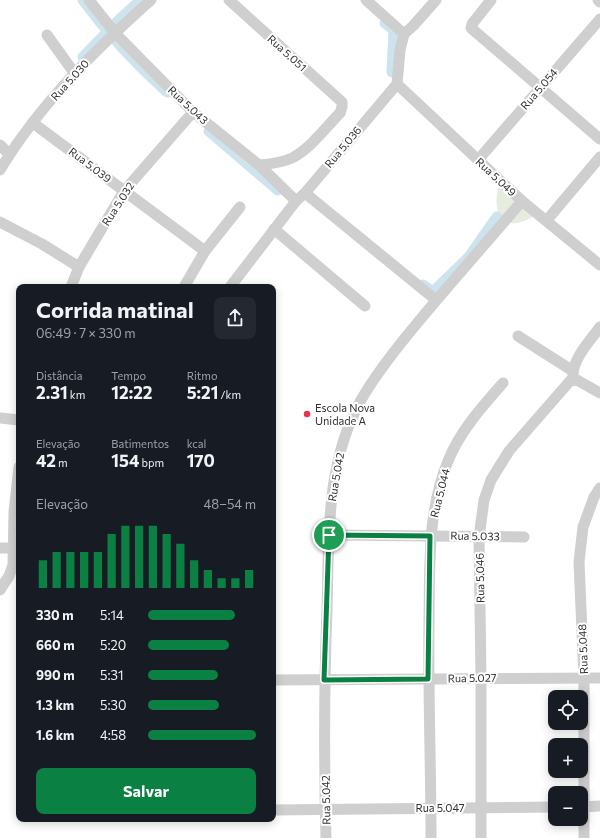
<!DOCTYPE html>
<html lang="pt">
<meta charset="utf-8">
<style>
body{margin:0;font-family:Commissioner,sans-serif;background:#242831;color:#f1f3f6;height:100vh;display:flex;flex-direction:column;font-size:15px;white-space:nowrap}
*{box-sizing:border-box;margin:0}
p{font-size:13px;color:#9ea1a6}
.icon{flex:none;width:22px;height:22px;fill:none;stroke:currentColor;stroke-width:2;stroke-linecap:round;stroke-linejoin:round}
.map{position:relative;flex:1;overflow:hidden}
.details{position:absolute;left:16px;top:284px;width:260px;height:538px;display:flex;flex-direction:column;background:#171b24;border-radius:8px;box-shadow:0 2px 10px #0003}
.details>*{flex:none}
.tools{position:absolute;left:548px;top:690px;display:grid;gap:8px}
.tools a{display:grid;place-items:center;width:40px;height:40px;border-radius:8px;background:#171b24;box-shadow:0 2px 10px #0003;font-size:20px}
.pin{position:absolute;display:grid;place-items:center;width:34px;height:34px;color:#fff;margin:-17px;border:2px solid #fff;border-radius:50%;box-shadow:0 1px 4px #0007}
.round{display:grid;place-items:center;flex:none;width:42px;height:42px;border-radius:8px;background:#242831}
.summary{display:flex;align-items:center;justify-content:space-between;height:68px;padding:0 20px}
h1{font-size:22px;font-weight:700;line-height:30px}
.figures{display:grid;grid-template-columns:repeat(3,1fr);gap:6px;height:68px;padding:4px 20px}
.figures div{display:grid;align-content:center}
.figures b{font-size:17px;font-weight:700}
.figures small{font-size:11px;font-weight:400}
.figures p{font-size:11px}
.chart{height:112px;padding:8px 20px}
.chart p{display:flex;justify-content:space-between}
.chart svg{width:100%;height:72px;margin-top:4px;stroke:#0b8043;stroke-width:6}
.cta{display:flex;gap:8px;margin-top:auto;padding:8px 20px}
.cta a{flex:1;height:46px;border-radius:8px;background:#0b8043;color:#fff;font-size:16px;font-weight:700;line-height:46px;text-align:center}
ul{padding:0 20px;list-style:none;font-size:13px}
li{display:grid;grid-template-columns:64px 48px 1fr;align-items:center;height:30px}
li i{height:10px;border-radius:5px;background:#0b8043}
.map>svg:first-child{display:block}
</style>
<div class="map">
<svg width="600" height="838" viewBox="0 0 600 838">
<rect width="100%" height="100%" fill="#fff"/>
<path fill="#e6ecde" d="M 499,184 L 534,216 C 502,235 491,214 499,184 Z"/>
<g fill="none" stroke-linecap="round" stroke-linejoin="round">
<g stroke="#cde4ef" stroke-width="11">
<path d="M 83,0 C 108,34 136,64 167,92"/>
<polyline points="385,23 394,30 392,72"/>
<polyline points="83,57 121,18 141,0"/>
<polyline points="209,131 278,190"/>
<polyline points="423,285 433,292 469,257 497,217"/>
</g>
<g stroke="#cfcfcf" stroke-width="11">
<polyline points="89,0 115,33 193,112 259,165 296,201"/>
<path d="M 229,0 L 342,102 L 342,107 L 340,113 C 326,127 311,148 292,158 C 282,163 270,164 259,165"/>
<polyline points="366,0 404,34"/>
<polyline points="491,0 472,24 471,28 600,139"/>
<polyline points="598,0 600,2"/>
<polyline points="47,35 75,74"/>
<polyline points="397,84 522,201 600,265"/>
<polyline points="33,123 205,251"/>
<polyline points="0,145 9,154"/>
<polyline points="478,160 600,19"/>
<path d="M 0,170 C 39,105 95,50 151,0"/>
<polyline points="305,193 436,300"/>
<polyline points="547,220 600,157"/>
<polyline points="0,222 42,244 79,267"/>
<polyline points="274,229 365,306"/>
<polyline points="71,287 79,267 124,191 193,112"/>
<polyline points="184,287 205,251 240,207"/>
<polyline points="230,287 296,201 305,193 397,84 400,50 404,34 413,26 436,0"/>
<polyline points="518,336 573,371"/>
<path d="M 573,377 C 572,359 590,341 600,327"/>
<polyline points="0,418 19,420"/>
<polyline points="329,535 524,537"/>
<polyline points="0,548 19,548"/>
<polyline points="0,590 9,576 13,565 14,512 19,467"/>
<polyline points="273,680 600,678"/>
<polyline points="581,807 600,806"/>
<polyline points="273,810 555,807"/>
<path d="M 326,838 C 324,762 324,686 327,610 C 329,539 325,464 361,400 C 377,372 398,346 419,321 C 453,280 488,241 522,201"/>
<path d="M 431,838 C 431,765 428,693 429,620 C 430,567 427,512 448,461 C 460,431 482,407 503,383"/>
<polyline points="481,838 481,678 479,537 484,500 491,480 509,451 570,381 577,380 600,393"/>
<polyline points="584,838 584,678 579,562 583,527 594,497 600,488"/>
</g>
</g>
<g fill="none" stroke-linecap="round" stroke-linejoin="round">
<g stroke="#fff" stroke-width="8">
<polygon id="route" points="329,535 430,536 428,679 324,680"/>
</g>
<use href="#route" stroke="#0b8043" stroke-width="5"/>
</g>
<circle fill="#ed3149" stroke="#fff" stroke-width="1.5" cx="307" cy="414" r="4"/>
<g text-anchor="middle" stroke-width="4" stroke-linejoin="round" paint-order="stroke">
<g font-size="11" fill="#323232" stroke="#fff">
<text transform="translate(287 53) rotate(42)" y="4">Rua 5.051</text>
<text transform="translate(70 80) rotate(-48)" y="4">Rua 5.030</text>
<text transform="translate(539 89) rotate(-49)" y="4">Rua 5.054</text>
<text transform="translate(188 105) rotate(43)" y="4">Rua 5.043</text>
<text transform="translate(343 147) rotate(-50)" y="4">Rua 5.036</text>
<text transform="translate(90 165) rotate(37)" y="4">Rua 5.039</text>
<text transform="translate(496 177) rotate(43)" y="4">Rua 5.049</text>
<text transform="translate(118 204) rotate(-57)" y="4">Rua 5.032</text>
<text transform="translate(336 477) rotate(-80)" y="4">Rua 5.042</text>
<text transform="translate(440 493) rotate(-76)" y="4">Rua 5.044</text>
<text transform="translate(475 536) rotate(1)" y="4">Rua 5.033</text>
<text transform="translate(480 578) rotate(-91)" y="4">Rua 5.046</text>
<text transform="translate(583 649) rotate(-92)" y="4">Rua 5.048</text>
<text transform="translate(472 678) rotate(-1)" y="4">Rua 5.027</text>
<text transform="translate(326 800) rotate(-91)" y="4">Rua 5.042</text>
<text x="440" y="812">Rua 5.047</text>
</g>
<g font-size="11" fill="#323232" stroke="#fff" text-anchor="start">
<text x="315" y="412">Escola Nova<tspan x="315" dy="13">Unidade A</tspan></text>
</g>
</g>
</svg>
<div class="tools">
<a><svg class="icon" aria-label="locate" viewBox="0 0 24 24"><circle cx="12" cy="12" r="6"/><path d="M12 2v4M12 18v4M2 12h4M18 12h4"/></svg></a>
<a>+</a>
<a>−</a>
</div>
<div class="pin" style="left:329px;top:535px;background:#1e9e55"><svg class="icon" aria-label="arrive" viewBox="0 0 24 24"><path d="M6 21V4h12l-3 4 3 4H6"/></svg></div>
<section class="details">
<div class="summary"><div><h1>Corrida matinal</h1><p>06:49 · 7 × 330 m</p></div><a class="round"><svg class="icon" aria-label="share" viewBox="0 0 24 24"><path d="M12 15V3M7 8l5-5 5 5M5 13v7h14v-7"/></svg></a></div>
<div class="figures">
<div><p>Distância</p><b>2.31<small> km</small></b></div>
<div><p>Tempo</p><b>12:22</b></div>
<div><p>Ritmo</p><b>5:21<small> /km</small></b></div>
</div>
<div class="figures">
<div><p>Elevação</p><b>42<small> m</small></b></div>
<div><p>Batimentos</p><b>154<small> bpm</small></b></div>
<div><p>kcal</p><b>170</b></div>
</div>
<div class="chart"><p><span>Elevação</span>48–54 m</p>
<svg viewBox="0 0 160 44" preserveAspectRatio="none"><path d="M5 44V27M15 44V22M25 44V22M35 44V22M45 44V22M55 44V11M65 44V6M75 44V6M85 44V6M95 44V11M105 44V17M115 44V27M125 44V33M135 44V38M145 44V38M155 44V33"/></svg>
</div>
<ul>
<li><b>330 m</b>5:14<i style="width:81%"></i></li>
<li><b>660 m</b>5:20<i style="width:75%"></i></li>
<li><b>990 m</b>5:31<i style="width:65%"></i></li>
<li><b>1.3 km</b>5:30<i style="width:66%"></i></li>
<li><b>1.6 km</b>4:58<i style="width:100%"></i></li>
</ul>
<div class="cta"><a>Salvar</a></div>
</section>
</div>
